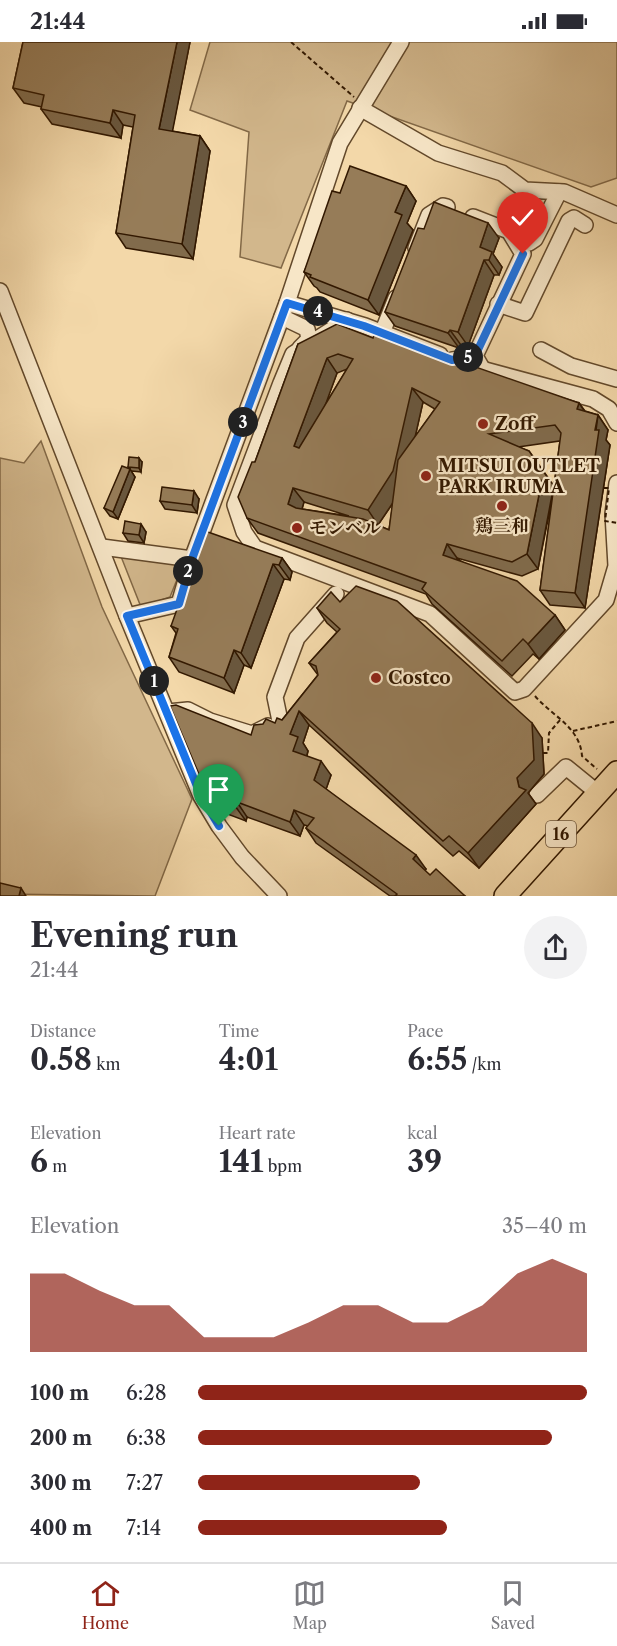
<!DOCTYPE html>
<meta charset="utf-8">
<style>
body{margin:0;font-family:"Libre Caslon Text","Noto Serif JP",serif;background:#f2f2f3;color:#2b2b33;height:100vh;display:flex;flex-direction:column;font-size:22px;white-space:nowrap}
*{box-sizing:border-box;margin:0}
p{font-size:20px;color:#7c7c81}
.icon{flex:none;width:33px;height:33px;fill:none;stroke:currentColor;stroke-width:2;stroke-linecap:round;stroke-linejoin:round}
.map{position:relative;height:854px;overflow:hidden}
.sheet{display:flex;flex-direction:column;background:#fff;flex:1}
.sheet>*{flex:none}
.pin{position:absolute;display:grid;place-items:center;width:51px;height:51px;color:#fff;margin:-62px -26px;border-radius:50% 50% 50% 0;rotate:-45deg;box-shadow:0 0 6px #0007}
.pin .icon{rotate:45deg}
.km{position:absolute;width:30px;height:30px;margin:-15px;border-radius:50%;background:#222;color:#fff;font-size:16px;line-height:30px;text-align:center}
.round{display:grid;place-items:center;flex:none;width:63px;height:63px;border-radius:32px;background:#f2f2f3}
.overview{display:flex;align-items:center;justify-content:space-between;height:102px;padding:0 30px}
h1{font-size:33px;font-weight:700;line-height:45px}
.figures{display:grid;grid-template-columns:repeat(3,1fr);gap:9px;height:102px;padding:6px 30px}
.figures div{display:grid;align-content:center}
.figures b{font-size:30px;font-weight:700}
.figures small{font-size:16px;font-weight:400}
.figures p{font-size:16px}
.chart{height:168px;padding:12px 30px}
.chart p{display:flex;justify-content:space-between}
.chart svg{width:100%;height:108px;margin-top:6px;fill:#8f2418;opacity:.7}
ul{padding:0 30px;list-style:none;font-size:20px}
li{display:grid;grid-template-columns:96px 72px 1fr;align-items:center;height:45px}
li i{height:15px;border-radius:8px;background:#8f2418}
.status{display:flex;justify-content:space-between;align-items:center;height:42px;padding:0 30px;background:#fff;direction:ltr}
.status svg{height:16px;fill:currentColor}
.tab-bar{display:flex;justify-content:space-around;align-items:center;height:84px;border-top:2px solid #e1e1e2;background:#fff;font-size:16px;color:#7c7c81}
.tab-bar a{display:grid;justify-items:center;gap:3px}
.tab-bar .active{color:#8f2418}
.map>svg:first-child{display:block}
</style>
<div class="status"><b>21:44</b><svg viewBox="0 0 49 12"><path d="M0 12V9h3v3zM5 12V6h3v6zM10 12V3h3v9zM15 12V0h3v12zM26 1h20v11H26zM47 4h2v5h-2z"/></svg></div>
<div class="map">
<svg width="617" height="854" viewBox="0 0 617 854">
<rect width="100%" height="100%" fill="#f3d8a9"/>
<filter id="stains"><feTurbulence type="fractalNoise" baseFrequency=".00333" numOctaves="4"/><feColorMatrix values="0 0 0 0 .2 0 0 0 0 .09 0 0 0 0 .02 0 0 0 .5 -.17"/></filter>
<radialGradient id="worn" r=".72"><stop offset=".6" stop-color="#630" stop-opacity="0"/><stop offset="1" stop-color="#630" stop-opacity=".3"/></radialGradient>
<g fill="#d2b78c" stroke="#826846" stroke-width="1.5">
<polygon points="210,0 617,0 617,136 591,145 347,59 281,226 240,215 249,90 190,68"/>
<polygon points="41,399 102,565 192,757 155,854 0,852 0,416 24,421"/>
<polygon points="120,512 184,520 170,555 141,565"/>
</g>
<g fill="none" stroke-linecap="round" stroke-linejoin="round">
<g stroke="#62482a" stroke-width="18">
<g id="minor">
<polyline points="360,66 438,111 502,131 525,148 564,150 617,173"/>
<polyline points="473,175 509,189 523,212 475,314 483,328"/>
<polyline points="512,191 529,201 535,197 559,150"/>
<polyline points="416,206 429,173 443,164 447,165"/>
<polyline points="0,249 127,574 201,754 219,784 242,815 279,854"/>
<polyline points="287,261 365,284 440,313"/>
<polyline points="498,262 525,271 569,179 574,176 585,183"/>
<polyline points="282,275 307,287 309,297 300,306"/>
<polyline points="347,278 293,312 281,341 235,463 244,490 255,506 430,572 515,650 524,647 606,558 616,524 613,472 617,441"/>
<polyline points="382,291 396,256"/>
<polyline points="541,308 571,324 617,337"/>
<polyline points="452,318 475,314"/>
<polyline points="474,325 593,357 609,367 617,381"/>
<polyline points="102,505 192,517"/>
<polyline points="127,574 179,562 192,517 287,261 340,101 401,0"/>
<polyline points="168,670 188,668 210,679 252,692 268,684"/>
<polyline points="280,679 275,655 297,596 336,552"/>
<polyline points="537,753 566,725 598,751"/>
</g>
</g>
<g stroke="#321800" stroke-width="24">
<polyline id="highway" points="505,854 617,730"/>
</g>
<g stroke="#321800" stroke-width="2" stroke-dasharray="4.5 3" stroke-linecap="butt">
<polyline points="291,0 354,55"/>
<path d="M 535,654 C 552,674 580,685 582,714 L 597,727"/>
<polyline points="573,689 617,679"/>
<polyline points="543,711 548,711 549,691 560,678"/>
</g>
<use href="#minor" stroke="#f7e6c7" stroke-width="15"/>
<use href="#highway" stroke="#f3d8a9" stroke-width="21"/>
<polyline stroke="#321800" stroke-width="2" stroke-dasharray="4.5 3" stroke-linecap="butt" points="604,446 609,446 605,479 617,481"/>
</g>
<g fill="#816b4c" stroke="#321800" stroke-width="1.5" fill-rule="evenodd">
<polygon points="23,0 190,0 172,89 200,94 210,109 193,217 126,206 116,191 133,85 123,83 121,96 52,82 41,67 42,65 24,61 13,46"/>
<polygon points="406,144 416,159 407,181 413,188 379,273 320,250 317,246 314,244 304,230 340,151"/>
<polygon points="424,187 499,196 493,212 502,225 499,233 494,233 468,304 461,303 459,306 395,284 385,270"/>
<path d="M 373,296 L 579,361 L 585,369 L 598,373 L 608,388 L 606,398 L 610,403 L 585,566 L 550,563 L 540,548 L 553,453 L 538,527 L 522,534 L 457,516 L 457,517 L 555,573 L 565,588 L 539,617 L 533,612 L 512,634 L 432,562 L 426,552 L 258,491 L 247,476 L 255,420 L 298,302 ZM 347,327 L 325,363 L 337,331 ZM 423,360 L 435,367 L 415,395 ZM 560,399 L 554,444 L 529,409 L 518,405 ZM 304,460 L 349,474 L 302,467 ZM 393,461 L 389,488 L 378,483 Z"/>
<polygon points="142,420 141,430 131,429 135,435 118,477 110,474 104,466 130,427 128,425"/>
<polygon points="199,457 197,471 165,467 160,459"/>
<polygon points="146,490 144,501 128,499 123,491"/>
<polygon points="282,516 292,530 290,538 284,537 251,626 244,623 234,651 179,630 169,615 176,591 171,584"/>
<polygon points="340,560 542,696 544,732 528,751 536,762 479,826 459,809 453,814 309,683 303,701 308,709 307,714 331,733 326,747 426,827 425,829 430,833 465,854 390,854 316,801 306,786 308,784 304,783 300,794 247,775 246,779 222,770 212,756 251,693 282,678 318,633 309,621 337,590 327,581 317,566"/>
</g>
<g fill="#69573e" stroke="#321800" stroke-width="1.5">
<polygon points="177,0 190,0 170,102 159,87"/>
<polygon points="113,68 123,83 121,96 110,81"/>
<polygon points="200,94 210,109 193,217 182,202"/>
<polygon points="406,144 416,159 407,181 413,188 379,273 368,258 395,170"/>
<polygon points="488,181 499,196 493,212 502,225 499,233 480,205"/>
<polygon points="484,218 494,233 468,304 458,290"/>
<polygon points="450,288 461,303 459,306 448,291"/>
<polygon points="327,316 337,331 305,419 294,404"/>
<polygon points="412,346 423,360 404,444 378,483 368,468"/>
<polygon points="579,361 589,376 577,367"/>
<polygon points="598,373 608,388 606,398 610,403 585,566 575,551"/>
<polygon points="139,416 142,420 141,430 139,426"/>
<polygon points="130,427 135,435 118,477 113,470"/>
<polygon points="542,438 552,453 538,527 527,512"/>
<polygon points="293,446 304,460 299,477 288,462"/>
<polygon points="194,449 199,457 197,471 192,463"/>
<polygon points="141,482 146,490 144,501 139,493"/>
<polygon points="447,502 457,516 454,527 443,513"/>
<polygon points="282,516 292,530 290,538 279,523"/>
<polygon points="273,522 284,537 251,626 241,611"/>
<polygon points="555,573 565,588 539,617 528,602"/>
<polygon points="234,608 244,623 234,651 224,636"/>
<polygon points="299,669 309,683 303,701 308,709 304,723 293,709 290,692"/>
<polygon points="532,681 542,696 544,732 528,751 536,762 479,826 468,811 519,745 517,736"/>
<polygon points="321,719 331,733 324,753 314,738"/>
<polygon points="237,760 247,775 246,779 235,764"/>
<polygon points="294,768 304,783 300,794 290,780"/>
<polygon points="416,813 426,827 423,832 413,817"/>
<polygon points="21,846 26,854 19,854"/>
</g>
<g fill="#967c58" stroke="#321800" stroke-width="1.5" fill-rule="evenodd">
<polygon points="23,0 177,0 159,87 200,94 182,202 116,191 135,73 113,68 110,81 41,67 44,53 13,46"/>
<polygon points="350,124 406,144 395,170 402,173 368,258 310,235 311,233 304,230 332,149 340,151"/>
<polygon points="434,160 488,181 480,205 492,210 489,218 484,218 458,290 450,288 448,291 385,270 418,186 424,187"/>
<path d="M 337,282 L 373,296 L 375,290 L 579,361 L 577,367 L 598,373 L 595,388 L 599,388 L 575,551 L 540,548 L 561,391 L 555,383 L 489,392 L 529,409 L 550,439 L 542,438 L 527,512 L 512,520 L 447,502 L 443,513 L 517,539 L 555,573 L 528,602 L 523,597 L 502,619 L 422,547 L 426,541 L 247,476 L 238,455 L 252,420 L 255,420 L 298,302 ZM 338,312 L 353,317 L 299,406 L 294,404 L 327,316 ZM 412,346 L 440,360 L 398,418 L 389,488 L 363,477 L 296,466 L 288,462 L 293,446 L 368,468 L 393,429 Z"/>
<polygon points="129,415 139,416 139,426 128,425"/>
<polygon points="122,424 130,427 113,470 104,466"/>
<polygon points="162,445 194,449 192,463 160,459"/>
<polygon points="125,479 141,482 139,493 123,491"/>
<polygon points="205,489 282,516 279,523 273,522 241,611 234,608 224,636 169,615 178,587 171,584"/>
<polygon points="356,544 397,559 532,681 534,718 517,736 519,745 526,748 468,811 449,794 443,799 299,669 290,692 298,695 293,709 321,719 314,738 416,813 413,817 430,833 436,827 465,854 395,854 397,852 306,786 314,776 294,768 290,780 237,760 235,764 212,756 201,737 170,664 176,663 251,693 254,683 263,682 266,677 275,681 277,676 282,678 318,633 316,624 309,621 340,587 317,566 331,550 340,560"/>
<polygon points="0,841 21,846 19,854 0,854"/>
</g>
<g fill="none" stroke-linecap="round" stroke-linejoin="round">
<g stroke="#fff" stroke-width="12">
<polyline id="route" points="219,784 201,754 127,574 179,562 192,517 287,261 364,284 452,318 475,314 523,212"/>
</g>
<use href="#route" stroke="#1a73e8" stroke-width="8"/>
</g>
<g fill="#8f2418" stroke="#f7e6c7" stroke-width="2">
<circle cx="483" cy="382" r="6"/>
<circle cx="426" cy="434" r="6"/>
<circle cx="502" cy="464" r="6"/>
<circle cx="297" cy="486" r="6"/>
<circle cx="376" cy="636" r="6"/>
</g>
<g text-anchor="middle" stroke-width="4.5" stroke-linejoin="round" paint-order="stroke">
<rect fill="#f7e6c7" stroke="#6d563c" stroke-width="1.5" x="546" y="779" width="30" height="26" rx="4.5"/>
<g font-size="16" font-weight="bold" fill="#321800">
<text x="561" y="798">16</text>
</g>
<g font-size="18" font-weight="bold" fill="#321800" stroke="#f7e6c7" text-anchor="start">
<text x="495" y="388">Zoff</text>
<text x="438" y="430">MITSUI OUTLET<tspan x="438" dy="21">PARK IRUMA</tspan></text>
<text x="502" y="490" text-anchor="middle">鶏三和</text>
<text x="309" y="492">モンベル</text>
<text x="388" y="642">Costco</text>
</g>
</g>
<rect width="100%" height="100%" filter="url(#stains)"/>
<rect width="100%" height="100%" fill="url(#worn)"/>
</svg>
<div class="pin" style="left:219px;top:784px;background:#1e9e55"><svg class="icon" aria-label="arrive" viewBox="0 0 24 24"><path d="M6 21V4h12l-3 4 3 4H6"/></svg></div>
<div class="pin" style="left:523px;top:212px;background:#d93025"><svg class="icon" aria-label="check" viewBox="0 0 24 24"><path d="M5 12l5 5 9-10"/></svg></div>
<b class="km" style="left:154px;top:639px">1</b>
<b class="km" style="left:188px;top:529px">2</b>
<b class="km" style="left:243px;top:380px">3</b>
<b class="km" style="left:318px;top:269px">4</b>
<b class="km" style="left:468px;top:315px">5</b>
</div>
<section class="sheet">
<div class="overview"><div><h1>Evening run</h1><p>21:44</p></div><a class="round"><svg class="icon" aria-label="share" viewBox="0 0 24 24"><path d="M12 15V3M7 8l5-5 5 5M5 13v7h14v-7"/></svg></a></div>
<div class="figures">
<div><p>Distance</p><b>0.58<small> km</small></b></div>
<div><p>Time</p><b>4:01</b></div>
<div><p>Pace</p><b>6:55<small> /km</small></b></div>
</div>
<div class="figures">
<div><p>Elevation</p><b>6<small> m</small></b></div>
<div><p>Heart rate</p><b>141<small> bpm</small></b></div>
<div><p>kcal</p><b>39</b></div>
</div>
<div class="chart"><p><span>Elevation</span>35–40 m</p>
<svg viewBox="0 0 160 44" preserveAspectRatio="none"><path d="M0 44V12L10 12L20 19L30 25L40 25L50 38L60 38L70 38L80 32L90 25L100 25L110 32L120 32L130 25L140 12L150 6L160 12V44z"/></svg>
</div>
<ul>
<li><b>100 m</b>6:28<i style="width:100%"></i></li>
<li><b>200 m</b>6:38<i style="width:91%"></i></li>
<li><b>300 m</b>7:27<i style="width:57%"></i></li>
<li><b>400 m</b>7:14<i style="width:64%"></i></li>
</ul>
</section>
<nav class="tab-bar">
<a class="active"><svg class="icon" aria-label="home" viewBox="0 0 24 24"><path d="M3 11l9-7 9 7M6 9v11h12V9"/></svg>Home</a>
<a><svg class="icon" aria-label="map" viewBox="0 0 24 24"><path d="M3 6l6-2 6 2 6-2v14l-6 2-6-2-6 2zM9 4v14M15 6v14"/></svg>Map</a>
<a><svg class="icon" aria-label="saved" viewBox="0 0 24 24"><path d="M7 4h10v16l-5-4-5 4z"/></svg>Saved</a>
</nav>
